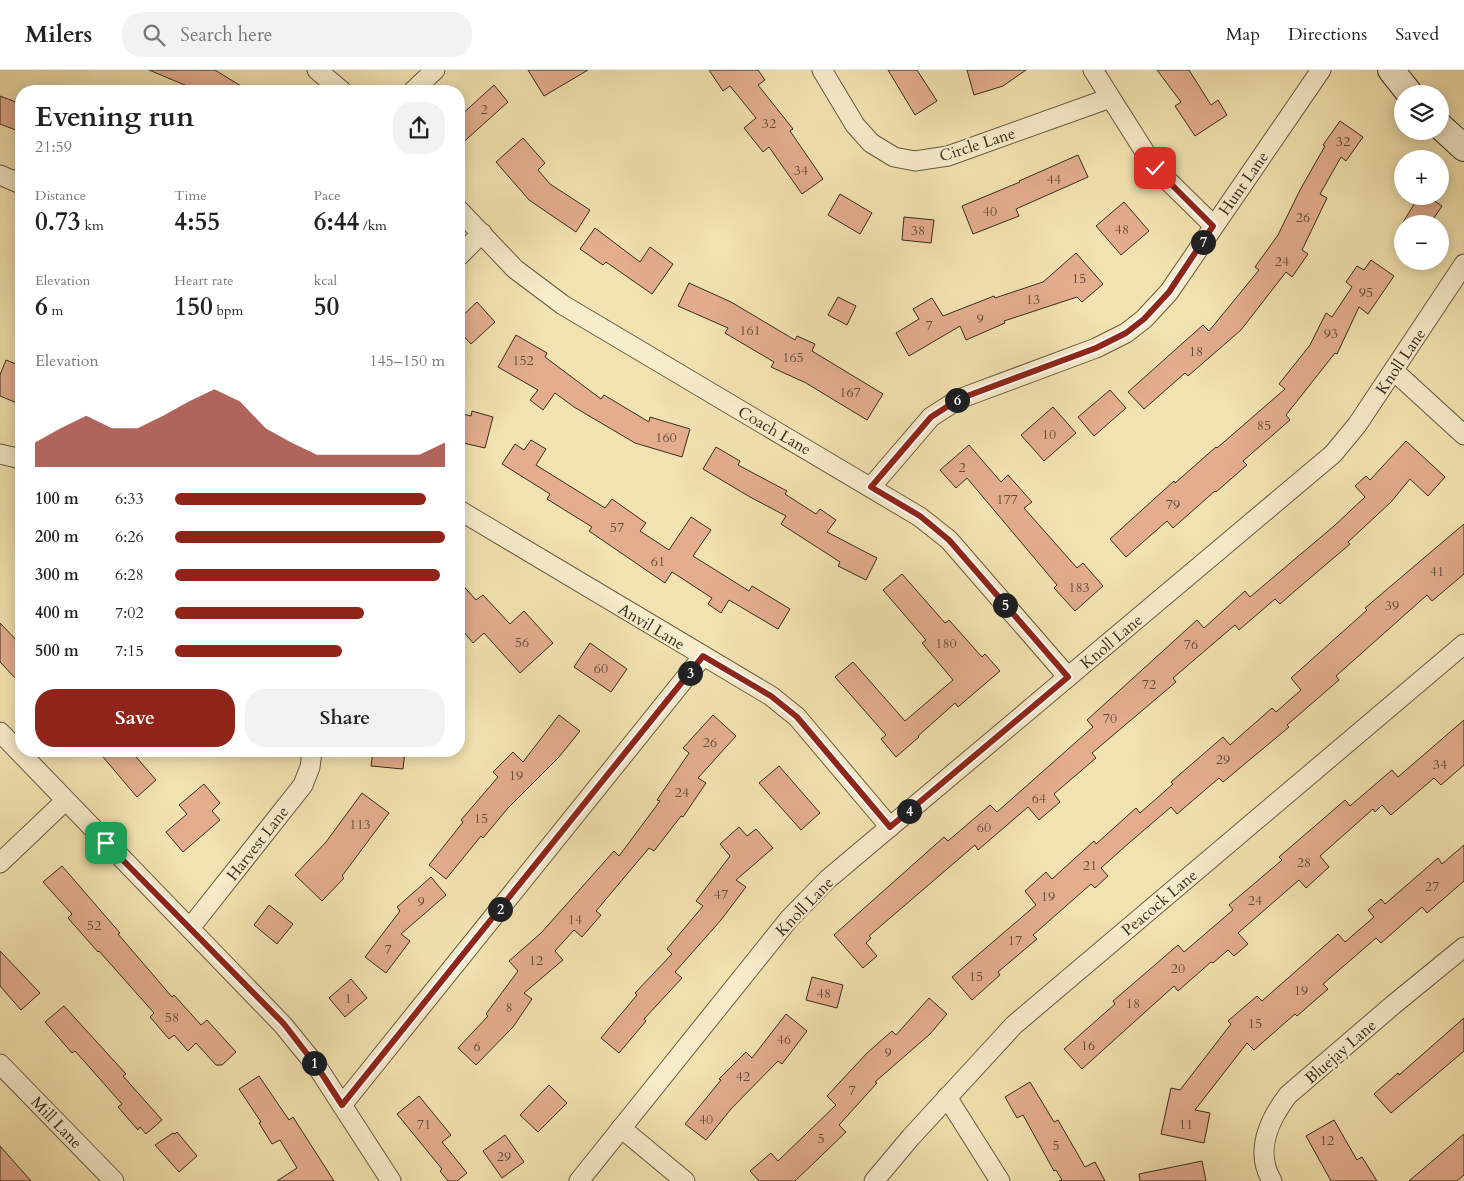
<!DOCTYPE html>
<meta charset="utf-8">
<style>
body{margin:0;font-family:Cardo,serif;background:#f2f2f2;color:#222;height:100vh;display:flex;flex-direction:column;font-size:19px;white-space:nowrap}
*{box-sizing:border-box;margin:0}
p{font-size:16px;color:#767676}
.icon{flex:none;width:28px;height:28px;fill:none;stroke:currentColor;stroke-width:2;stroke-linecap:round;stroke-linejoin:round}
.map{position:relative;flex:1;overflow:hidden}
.panel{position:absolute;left:15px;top:15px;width:450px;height:672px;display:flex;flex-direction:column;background:#fff;border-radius:20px;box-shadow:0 2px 12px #0003}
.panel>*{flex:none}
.controls{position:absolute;left:1394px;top:15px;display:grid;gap:10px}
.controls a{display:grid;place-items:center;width:55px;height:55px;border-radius:50%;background:#fff;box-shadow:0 2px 12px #0003;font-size:25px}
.pin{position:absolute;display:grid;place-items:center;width:42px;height:42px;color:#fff;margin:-21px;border-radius:10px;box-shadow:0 2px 8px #0006}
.km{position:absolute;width:25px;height:25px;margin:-12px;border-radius:50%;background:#222;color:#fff;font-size:14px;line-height:25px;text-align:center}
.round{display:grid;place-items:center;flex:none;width:52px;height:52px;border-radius:20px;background:#f2f2f2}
.overview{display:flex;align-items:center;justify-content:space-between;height:85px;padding:0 20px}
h1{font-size:28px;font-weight:700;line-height:38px}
.stats{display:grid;grid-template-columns:repeat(3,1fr);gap:8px;height:85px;padding:5px 20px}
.stats div{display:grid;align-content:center}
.stats b{font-size:25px;font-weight:700}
.stats small{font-size:14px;font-weight:400}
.stats p{font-size:14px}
.chart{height:140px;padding:10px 20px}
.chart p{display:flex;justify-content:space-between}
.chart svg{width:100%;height:90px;margin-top:5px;fill:#8f2418;opacity:.7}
.cta{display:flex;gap:10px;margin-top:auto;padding:10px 20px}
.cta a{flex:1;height:58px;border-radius:20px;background:#8f2418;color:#fff;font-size:20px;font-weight:700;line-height:58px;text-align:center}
.cta a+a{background:#f2f2f2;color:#222}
ul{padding:0 20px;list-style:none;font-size:16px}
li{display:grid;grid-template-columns:80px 60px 1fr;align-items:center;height:38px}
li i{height:12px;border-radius:6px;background:#8f2418}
header{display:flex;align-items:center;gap:30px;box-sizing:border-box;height:70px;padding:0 25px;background:#fff;border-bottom:1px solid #e0e0e0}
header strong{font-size:24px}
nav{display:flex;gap:28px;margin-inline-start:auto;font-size:18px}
.search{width:350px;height:45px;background:#f2f2f2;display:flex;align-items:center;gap:12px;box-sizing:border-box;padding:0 18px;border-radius:20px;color:#767676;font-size:19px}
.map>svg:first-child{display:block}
</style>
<header>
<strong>Milers</strong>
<div class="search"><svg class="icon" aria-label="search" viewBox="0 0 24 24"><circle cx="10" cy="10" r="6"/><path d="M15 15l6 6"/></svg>Search here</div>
<nav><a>Map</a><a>Directions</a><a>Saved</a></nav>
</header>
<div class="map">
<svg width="1464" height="1111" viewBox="0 0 1464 1111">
<rect width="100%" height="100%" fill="#f2e2af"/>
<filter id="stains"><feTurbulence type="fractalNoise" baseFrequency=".004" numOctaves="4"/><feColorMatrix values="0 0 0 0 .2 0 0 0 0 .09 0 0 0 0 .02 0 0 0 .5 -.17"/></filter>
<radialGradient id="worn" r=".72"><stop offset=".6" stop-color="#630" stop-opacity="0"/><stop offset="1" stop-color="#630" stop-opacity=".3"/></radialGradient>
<g fill="#e3ad8e" stroke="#372d1f">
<polygon points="149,0 215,0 249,21 199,21"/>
<polygon points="528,0 588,0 544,26"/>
<polygon points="709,0 758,0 765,10 758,15 793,59 790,61 823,109 802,124 769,77 763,82 744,58 756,48 730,16 723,21"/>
<polygon points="888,0 917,0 937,31 915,45"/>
<polygon points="967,0 1026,0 1003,16 974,25"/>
<polygon points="1157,0 1189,0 1211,35 1218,30 1227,45 1195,66 1175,36 1181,32"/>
<polygon points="494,15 508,32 459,76 459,47"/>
<polygon points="0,26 21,34 21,62 0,54"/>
<polygon points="1340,51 1363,67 1346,91 1341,87 1320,124 1327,128 1302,180 1308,184 1292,207 1286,202 1241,260 1188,306 1185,303 1144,339 1128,322 1203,255 1209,261 1259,200 1255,197 1278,165 1300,120 1325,76 1323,75"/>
<polygon points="523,68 545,93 538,100 550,114 590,140 576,162 529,130 496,92"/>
<polygon points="1078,85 1088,107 1016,139 1019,146 973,164 962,136 1020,112 1019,111"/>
<polygon points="840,124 872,143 860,164 828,145"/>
<polygon points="1419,126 1427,126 1442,136 1430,154 1402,154"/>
<polygon points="1124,132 1149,161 1121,185 1096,156"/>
<polygon points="904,147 934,150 931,173 902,170"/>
<polygon points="595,158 640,192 650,177 673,194 652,224 606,192 603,195 580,179"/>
<polygon points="1076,183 1103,214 1082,232 1077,227 1004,251 1005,253 966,270 960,256 909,286 896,263 919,249 913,239 932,228 943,246 994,226 995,228 1043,212"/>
<polygon points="1371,190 1394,206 1368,244 1359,237 1337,284 1335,283 1286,345 1290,350 1243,391 1247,395 1216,422 1215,421 1173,458 1167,451 1126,487 1110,469 1174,411 1175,413 1216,377 1217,378 1285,319 1279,314 1310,275 1326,243 1332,247 1352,217 1346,212 1357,196 1364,200"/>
<polygon points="689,213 731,232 795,270 797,266 815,274 812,281 883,324 867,350 806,313 771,297 774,292 725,263 728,258 678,236"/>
<polygon points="838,227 856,236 847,255 828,245"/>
<polygon points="477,232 495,252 471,274 459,261 459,249"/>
<polygon points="516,265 547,283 545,287 601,329 604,325 649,352 650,347 690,359 682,387 635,373 574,337 555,323 543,340 530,330 538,320 498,297"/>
<polygon points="6,290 21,296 21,323 17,333 0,326 0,305"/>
<polygon points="1110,320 1126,338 1094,366 1078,347"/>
<polygon points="1053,337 1076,363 1044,391 1021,365"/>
<polygon points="472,341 493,347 485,378 459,372 459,361 463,344 471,346"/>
<polygon points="531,370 546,379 536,395 605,438 612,429 646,453 640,461 669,480 691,447 711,460 693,486 749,521 752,516 790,539 778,559 729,530 721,543 708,534 712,528 672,502 665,513 589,461 592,457 547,429 550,424 502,394 515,374 524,380"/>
<polygon points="1406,371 1445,407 1428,426 1410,409 1391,432 1348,472 1350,474 1296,520 1280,534 1275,529 1239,560 1235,555 1173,608 1176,612 1092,683 1096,688 1054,724 1060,732 1039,750 1028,737 978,780 975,775 869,866 871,868 866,873 877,886 863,898 834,865 944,767 948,771 990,735 997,742 1093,657 1087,650 1197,550 1204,558 1245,521 1250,527 1334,456 1365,427 1355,416 1366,406 1370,410"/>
<polygon points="969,375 1001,412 1008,405 1032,432 1024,438 1077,498 1083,493 1103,516 1075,541 1054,518 1057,515 967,408 956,418 940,400"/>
<polygon points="716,377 740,391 738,395 787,421 785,424 816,444 820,439 836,450 827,462 877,488 866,510 838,496 840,492 781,454 786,446 750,427 703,399"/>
<polygon points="1464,454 1464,504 1432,531 1427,525 1336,606 1339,610 1287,655 1289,657 1223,712 1219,708 1177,744 1171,737 1129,773 1101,798 1108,806 1095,818 1091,814 1033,865 1037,869 998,902 1000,905 972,930 952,907 1036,835 1025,821 1046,802 1052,809 1094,771 1096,774 1136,738 1140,743 1173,714 1171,712 1223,667 1230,675 1272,638 1276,642 1301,620 1291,608 1367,540 1365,538"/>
<polygon points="902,504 945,553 949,550 982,587 985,584 1000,601 958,637 955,633 918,666 919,667 896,687 881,669 886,665 835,607 853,592 905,651 953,610 922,573 926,570 883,520"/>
<polygon points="459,511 476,530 483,525 510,554 524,541 553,573 520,603 484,563 473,573 459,556"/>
<polygon points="0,553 21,575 21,614 0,592"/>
<polygon points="590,573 627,599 611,622 574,597"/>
<polygon points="559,645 580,661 559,687 508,738 483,768 481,766 446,809 429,795 463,752 461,750 498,707 493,702 513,682 523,692"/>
<polygon points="713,645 736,666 698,708 706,713 683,747 681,746 654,781 649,778 596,841 601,845 582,867 574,860 555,881 563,890 524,923 532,929 513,957 476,995 458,978 488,946 486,944 518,901 509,891 541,863 614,781 619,786 660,731 657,730 689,683 683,678"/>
<polygon points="1464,650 1464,695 1441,715 1434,708 1391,745 1382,735 1375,742 1373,739 1320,786 1329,797 1306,818 1299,810 1238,863 1248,874 1234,886 1228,880 1213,893 1211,892 1178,921 1174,916 1082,999 1064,979 1115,934 1113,931 1178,875 1184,882 1233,840 1229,835 1282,790 1279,787 1345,730 1350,736 1392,700 1398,707"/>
<polygon points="98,681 131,681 156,710 137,727"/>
<polygon points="373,681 405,681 403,699 371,696"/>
<polygon points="779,696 820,743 801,760 759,713"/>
<polygon points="204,714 220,733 212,741 220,750 183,782 166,762 187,744 179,735"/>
<polygon points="362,723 389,743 342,806 344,808 322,831 295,805 326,772"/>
<polygon points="739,757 747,766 756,759 773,778 736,810 746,817 721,850 675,902 682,908 644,949 646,951 619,983 601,968 637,925 635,923 672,884 667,879 703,836 696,831 730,786 720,774"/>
<polygon points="1464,775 1464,811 1427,843 1422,837 1381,873 1376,868 1323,914 1328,919 1297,946 1295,944 1254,980 1247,973 1195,1040 1210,1043 1204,1073 1161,1064 1171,1018 1180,1020 1231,954 1228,951 1257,926 1262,931 1338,864 1345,872 1374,847 1368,840 1381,829 1385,834 1438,788 1442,794"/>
<polygon points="62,796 120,863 118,864 172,927 174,925 201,955 207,950 236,982 222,995 216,995 196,973 188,981 174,965 169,969 150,947 154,943 99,881 98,882 68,848 72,844 43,812"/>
<polygon points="431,807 446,825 401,864 410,871 386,903 365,887 400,841 397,837"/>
<polygon points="269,835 293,854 277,874 254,855"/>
<polygon points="0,881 40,923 21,940 0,916"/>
<polygon points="812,907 843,915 837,938 806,930"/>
<polygon points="351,909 367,928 345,947 329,928"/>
<polygon points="929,928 947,944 930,964 875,1012 877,1013 839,1055 846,1062 795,1111 759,1111 750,1101 771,1083 778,1091 836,1035 827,1026 867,983 892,961 896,965"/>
<polygon points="64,936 126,1004 123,1006 162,1050 146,1064 140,1057 138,1060 118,1037 122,1034 75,981 72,983 45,952"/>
<polygon points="786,944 807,961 782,994 778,991 731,1039 706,1070 685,1054 721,1010 719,1009 746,982 752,988"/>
<polygon points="1464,948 1464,981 1391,1043 1374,1024 1398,1003 1399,1005"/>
<polygon points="259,1006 289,1050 293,1047 334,1111 277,1111 297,1098 280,1070 272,1074 259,1053 261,1052 239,1019"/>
<polygon points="1030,1012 1054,1052 1058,1050 1085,1097 1095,1092 1105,1111 1059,1111 1062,1110 1056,1100 1054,1101 1023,1045 1017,1048 1005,1027"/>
<polygon points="549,1015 567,1033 538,1062 520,1045"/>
<polygon points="419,1026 451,1065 442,1072 467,1103 457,1111 448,1111 440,1101 442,1099 397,1044"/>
<polygon points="1334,1050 1357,1090 1362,1087 1377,1111 1331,1111 1306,1066"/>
<polygon points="177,1062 197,1086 179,1102 155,1075 173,1063 175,1064"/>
<polygon points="1464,1064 1464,1105 1457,1111 1409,1111"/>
<polygon points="505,1065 524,1092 502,1108 483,1081"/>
<polygon points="0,1076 31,1111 0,1111"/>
<polygon points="1202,1091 1206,1111 1140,1111 1139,1104"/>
</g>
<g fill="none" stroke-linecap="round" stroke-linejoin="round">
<g stroke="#665a43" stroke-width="21">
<g id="street">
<polyline points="317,0 342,21"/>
<polyline points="822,0 855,55 871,73 894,87 915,91 948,86 1110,28"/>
<polyline points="1093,0 1155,98 1213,155"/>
<polyline points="413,21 435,0"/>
<polyline points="0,105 21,114"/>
<polyline points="459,140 515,199 563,235 920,447 949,470 1068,607"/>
<polyline points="459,186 482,163"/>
<polyline points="1394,301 1464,365"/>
<polyline points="0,384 21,389"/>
<polyline points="871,417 931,347 959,329 1096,278 1126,263 1144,249 1169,222 1321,0"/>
<polyline points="459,440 771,626 797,647 890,757"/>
<polyline points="0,662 283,955 318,998 391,1111"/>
<polyline points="0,793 65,731"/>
<polyline points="190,858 303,715 310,697 312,681"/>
<polyline points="0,994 114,1111"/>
<polyline points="947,1027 1000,1111"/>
<polyline points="342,1035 703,586"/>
<polyline points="621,1058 685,1111"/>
<polyline points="579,1111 789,849 828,809 1333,384 1357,355 1464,194"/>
<polyline points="874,1111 911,1067 1014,955 1464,574"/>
<path d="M 1272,1111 C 1254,1081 1269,1050 1288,1025 L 1393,935 L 1464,877"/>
</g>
</g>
<g stroke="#372d1f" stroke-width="28">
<g id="secondary">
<polyline points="1391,0 1410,24"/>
<polyline points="1440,56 1464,78"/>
</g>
</g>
<use href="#street" stroke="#f7eccb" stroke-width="19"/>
<use href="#secondary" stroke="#f7eccb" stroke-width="26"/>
</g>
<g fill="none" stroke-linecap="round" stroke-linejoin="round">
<g stroke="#fff" stroke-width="10">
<polyline id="route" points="106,773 284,954 318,998 342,1035 703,586 771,626 797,647 890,757 1068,607 949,470 920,446 871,417 931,347 959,329 1096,278 1126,263 1144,249 1169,222 1213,156 1155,98"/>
</g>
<use href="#route" stroke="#8f2418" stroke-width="6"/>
</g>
<g text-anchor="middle" stroke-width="4.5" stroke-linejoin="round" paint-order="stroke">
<g font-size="14" fill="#624d3b">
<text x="484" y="44">2</text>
<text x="769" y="58">32</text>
<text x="1343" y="76">32</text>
<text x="801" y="105">34</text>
<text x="1054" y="114">44</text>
<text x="990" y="146">40</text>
<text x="1303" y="152">26</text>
<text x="1122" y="164">48</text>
<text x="918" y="165">38</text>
<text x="1282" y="196">24</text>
<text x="1079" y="213">15</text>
<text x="1366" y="227">95</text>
<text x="1033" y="234">13</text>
<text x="980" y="253">9</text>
<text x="929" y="260">7</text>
<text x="750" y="265">161</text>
<text x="1331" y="268">93</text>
<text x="1196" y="286">18</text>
<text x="793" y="292">165</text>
<text x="523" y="295">152</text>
<text x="850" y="327">167</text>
<text x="1264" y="360">85</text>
<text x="1049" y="369">10</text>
<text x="666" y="372">160</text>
<text x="962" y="402">2</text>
<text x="1007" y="434">177</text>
<text x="1173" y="439">79</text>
<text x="617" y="462">57</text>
<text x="658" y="496">61</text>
<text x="1437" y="506">41</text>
<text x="1079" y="522">183</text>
<text x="1392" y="540">39</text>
<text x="522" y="577">56</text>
<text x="946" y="578">180</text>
<text x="1191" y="579">76</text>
<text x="601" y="603">60</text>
<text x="1149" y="619">72</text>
<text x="1110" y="653">70</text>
<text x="710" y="677">26</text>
<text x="1223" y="694">29</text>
<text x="1440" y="699">34</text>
<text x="516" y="710">19</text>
<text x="682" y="727">24</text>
<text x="1039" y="733">64</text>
<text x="481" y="753">15</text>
<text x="360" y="759">113</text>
<text x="984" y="762">60</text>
<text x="1304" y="797">28</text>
<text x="1090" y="800">21</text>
<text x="1432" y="821">27</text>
<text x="721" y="829">47</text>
<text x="1048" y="831">19</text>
<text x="1255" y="835">24</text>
<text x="421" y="836">9</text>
<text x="575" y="854">14</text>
<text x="94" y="860">52</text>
<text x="1015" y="875">17</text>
<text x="388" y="884">7</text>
<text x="536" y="895">12</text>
<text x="1178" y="903">20</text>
<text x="976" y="911">15</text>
<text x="1301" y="925">19</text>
<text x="824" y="928">48</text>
<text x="348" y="933">1</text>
<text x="1133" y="938">18</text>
<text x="509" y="942">8</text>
<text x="172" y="952">58</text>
<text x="1255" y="958">15</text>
<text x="784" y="974">46</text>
<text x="1088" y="980">16</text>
<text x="477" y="981">6</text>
<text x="888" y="987">9</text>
<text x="743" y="1011">42</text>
<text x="852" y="1025">7</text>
<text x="706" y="1054">40</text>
<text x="424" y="1059">71</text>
<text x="1186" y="1059">11</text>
<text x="821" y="1073">5</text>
<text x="1327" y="1075">12</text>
<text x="1056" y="1080">5</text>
<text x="504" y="1091">29</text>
</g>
<g font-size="16" fill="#372d1f" stroke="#f7eccb">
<text transform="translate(977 74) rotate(-18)" y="6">Circle Lane</text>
<text transform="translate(1243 113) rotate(-55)" y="6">Hunt Lane</text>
<text transform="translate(1400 291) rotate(-56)" y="6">Knoll Lane</text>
<text transform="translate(775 360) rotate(30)" y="6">Coach Lane</text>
<text transform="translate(652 556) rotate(31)" y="6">Anvil Lane</text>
<text transform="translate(1111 571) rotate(-40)" y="6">Knoll Lane</text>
<text transform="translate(257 773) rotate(-52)" y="6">Harvest Lane</text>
<text transform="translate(1159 832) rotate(-40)" y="6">Peacock Lane</text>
<text transform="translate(804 836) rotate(-46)" y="6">Knoll Lane</text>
<text transform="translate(1340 981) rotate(-41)" y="6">Bluejay Lane</text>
<text transform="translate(57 1052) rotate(46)" y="6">Mill Lane</text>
</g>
</g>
<rect width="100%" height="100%" filter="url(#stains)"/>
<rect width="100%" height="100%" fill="url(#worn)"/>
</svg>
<div class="controls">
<a><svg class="icon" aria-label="layers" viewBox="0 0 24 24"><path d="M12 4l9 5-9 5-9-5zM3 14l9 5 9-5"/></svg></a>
<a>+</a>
<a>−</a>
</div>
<div class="pin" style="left:106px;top:773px;background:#1e9e55"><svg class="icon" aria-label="arrive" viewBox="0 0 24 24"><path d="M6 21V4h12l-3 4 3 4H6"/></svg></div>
<div class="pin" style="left:1155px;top:98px;background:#d93025"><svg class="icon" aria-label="check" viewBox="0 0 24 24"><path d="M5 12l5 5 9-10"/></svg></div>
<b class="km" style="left:314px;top:993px">1</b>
<b class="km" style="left:500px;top:839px">2</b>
<b class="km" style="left:690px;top:603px">3</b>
<b class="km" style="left:909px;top:741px">4</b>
<b class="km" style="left:1005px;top:535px">5</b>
<b class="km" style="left:957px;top:330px">6</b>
<b class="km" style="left:1203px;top:172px">7</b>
<section class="panel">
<div class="overview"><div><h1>Evening run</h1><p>21:59</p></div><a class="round"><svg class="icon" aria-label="share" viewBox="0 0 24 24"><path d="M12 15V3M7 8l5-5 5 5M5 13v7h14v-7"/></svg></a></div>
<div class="stats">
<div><p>Distance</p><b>0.73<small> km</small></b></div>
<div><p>Time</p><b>4:55</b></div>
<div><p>Pace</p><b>6:44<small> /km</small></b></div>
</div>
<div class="stats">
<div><p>Elevation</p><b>6<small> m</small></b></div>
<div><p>Heart rate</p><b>150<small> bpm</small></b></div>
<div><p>kcal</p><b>50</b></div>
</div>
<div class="chart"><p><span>Elevation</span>145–150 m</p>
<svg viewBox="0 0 160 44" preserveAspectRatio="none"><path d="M0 44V32L10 25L20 19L30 25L40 25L50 19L60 12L70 6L80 12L90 25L100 32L110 38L120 38L130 38L140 38L150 38L160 32V44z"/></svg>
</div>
<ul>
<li><b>100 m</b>6:33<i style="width:93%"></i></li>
<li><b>200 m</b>6:26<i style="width:100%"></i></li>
<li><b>300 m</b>6:28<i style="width:98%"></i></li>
<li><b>400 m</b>7:02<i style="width:70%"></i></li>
<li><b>500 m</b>7:15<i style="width:62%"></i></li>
</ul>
<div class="cta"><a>Save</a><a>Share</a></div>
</section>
</div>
